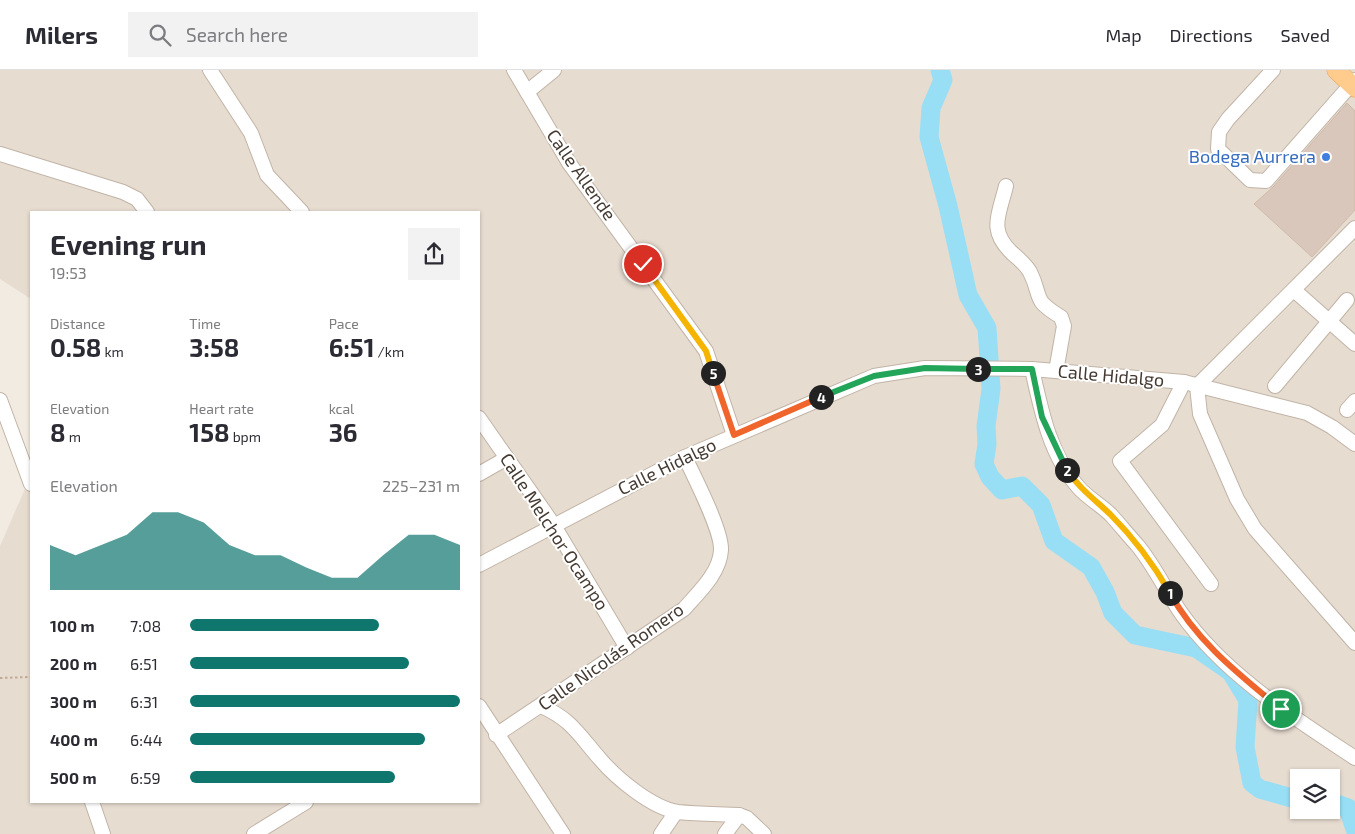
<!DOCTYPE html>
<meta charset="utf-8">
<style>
body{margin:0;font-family:"Exo 2",sans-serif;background:#f2f2f3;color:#2b2b33;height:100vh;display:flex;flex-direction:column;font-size:19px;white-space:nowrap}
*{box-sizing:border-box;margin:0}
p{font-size:16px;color:#7c7c81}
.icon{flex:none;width:28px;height:28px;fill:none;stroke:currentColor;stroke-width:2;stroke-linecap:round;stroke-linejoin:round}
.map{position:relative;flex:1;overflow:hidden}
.panel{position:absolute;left:30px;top:141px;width:450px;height:592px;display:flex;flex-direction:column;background:#fff;border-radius:0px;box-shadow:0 1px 4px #0004}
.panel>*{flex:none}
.tools{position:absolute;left:1290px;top:699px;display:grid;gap:10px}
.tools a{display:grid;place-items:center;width:50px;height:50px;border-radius:0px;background:#fff;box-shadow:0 1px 4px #0004;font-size:25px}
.pin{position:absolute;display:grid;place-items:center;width:42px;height:42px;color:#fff;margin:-21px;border:2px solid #fff;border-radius:50%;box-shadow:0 1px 5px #0007}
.km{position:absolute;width:25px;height:25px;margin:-12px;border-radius:50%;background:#222;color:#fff;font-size:14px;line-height:25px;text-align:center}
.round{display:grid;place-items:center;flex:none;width:52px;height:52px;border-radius:0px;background:#f2f2f3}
.headline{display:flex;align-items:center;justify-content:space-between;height:85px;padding:0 20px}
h1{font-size:28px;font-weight:700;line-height:38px}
.stats{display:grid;grid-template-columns:repeat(3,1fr);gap:8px;height:85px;padding:5px 20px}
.stats div{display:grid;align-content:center}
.stats b{font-size:25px;font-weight:700}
.stats small{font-size:14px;font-weight:400}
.stats p{font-size:14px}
.chart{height:140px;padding:10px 20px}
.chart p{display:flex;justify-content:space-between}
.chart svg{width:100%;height:90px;margin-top:5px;fill:#0f766e;opacity:.7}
ul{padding:0 20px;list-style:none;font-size:16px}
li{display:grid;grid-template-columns:80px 60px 1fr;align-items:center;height:38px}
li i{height:12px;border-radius:6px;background:#0f766e}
header{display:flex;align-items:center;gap:30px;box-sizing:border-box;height:70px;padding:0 25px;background:#fff;border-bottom:1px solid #e1e1e2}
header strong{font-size:24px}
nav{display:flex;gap:28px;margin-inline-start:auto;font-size:18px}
.search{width:350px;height:45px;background:#f2f2f3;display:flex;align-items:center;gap:12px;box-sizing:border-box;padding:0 18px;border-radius:0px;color:#7c7c81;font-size:19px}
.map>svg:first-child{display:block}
</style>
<header>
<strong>Milers</strong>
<div class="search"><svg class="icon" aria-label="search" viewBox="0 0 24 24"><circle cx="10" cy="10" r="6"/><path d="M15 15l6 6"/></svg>Search here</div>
<nav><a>Map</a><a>Directions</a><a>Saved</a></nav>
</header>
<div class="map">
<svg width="1355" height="764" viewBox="0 0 1355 764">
<rect width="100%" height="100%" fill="#f2ebe2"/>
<path fill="#e7dcd0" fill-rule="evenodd" d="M 0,0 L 1355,0 L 1355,764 L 0,764 L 0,476 L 31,405 L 31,732 L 479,732 L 479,142 L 31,142 L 31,229 L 0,209 ZM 1299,708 L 1331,708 L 1331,740 L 1299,740 Z"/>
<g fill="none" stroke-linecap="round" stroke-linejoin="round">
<g stroke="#98dff5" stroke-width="19">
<polyline points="940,0 943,10 931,38 929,67 948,136 968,225 987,258 991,319 986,356 987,374 984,394 990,407 1002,420 1022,416 1041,435 1054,471 1091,497 1105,522 1113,543 1135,565 1196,578 1231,602 1248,630 1245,677 1252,713 1260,719 1299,730"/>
<polyline points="1331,732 1348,738 1355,759"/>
</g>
</g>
<polygon fill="#d8c7ba" stroke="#d0baa9" points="1347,33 1355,41 1355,140 1312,187 1254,134 1273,117"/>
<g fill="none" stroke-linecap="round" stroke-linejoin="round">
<g stroke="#c1b4a7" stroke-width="16">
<g id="minor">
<polyline points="210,0 251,63 267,105 302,142"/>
<polyline points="514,0 569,93 706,281 734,365"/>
<polyline points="1273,0 1228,49 1219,62 1218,79 1250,110 1266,111 1355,10"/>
<polyline points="527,22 554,0"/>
<polyline points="0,84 123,122 137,129 147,142"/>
<path d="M 1006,116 C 999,145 988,160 1012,183 C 1018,188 1026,195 1030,202 C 1043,228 1031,229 1061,247 L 1064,256 L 1056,301"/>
<polyline points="1295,221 1355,274"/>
<path d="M 1032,299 C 1041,340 1050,386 1079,418 C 1088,428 1101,435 1111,445 C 1120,455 1129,466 1138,476 C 1155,497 1166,521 1181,543 C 1225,605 1293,647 1355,688"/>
<polyline points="1184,312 1162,355 1120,391 1211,514"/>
<polyline points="1197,316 1200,344 1237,429 1255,459 1355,573"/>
<polyline points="1197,316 1355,158"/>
<polyline points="1275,316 1347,230"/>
<polyline points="0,330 31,414"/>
<polyline points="1347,340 1355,331"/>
<polyline points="479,348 553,454 627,578"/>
<polyline points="479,404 507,388"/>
<polyline points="479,495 685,387 874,306 925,298 1032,299 1184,312 1307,343 1332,357 1355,374"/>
<polyline points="479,636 563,764"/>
<path d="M 541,636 C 571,649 579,665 600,689 C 616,708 652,738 678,742 C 698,744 719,744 739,745 L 747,748 L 764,764"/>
<path d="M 496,665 L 684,539 C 698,523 720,503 721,480 C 722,460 694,407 685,387"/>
<polyline points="92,732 103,764"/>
<polyline points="254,764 306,732"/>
<polyline points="661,764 676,742"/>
<polyline points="725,764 739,745"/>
</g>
</g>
<g stroke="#eca657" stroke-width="19">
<polyline id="major" points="1336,0 1355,18"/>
</g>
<polyline stroke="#c1aa94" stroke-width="2" stroke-dasharray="2.5 2.5" stroke-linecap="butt" points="0,608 31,607"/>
<use href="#minor" stroke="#fff" stroke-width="14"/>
<use href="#major" stroke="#ffcc8e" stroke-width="18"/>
</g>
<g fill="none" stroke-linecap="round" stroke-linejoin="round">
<g stroke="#fff" stroke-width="10">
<path id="split-1" d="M 1170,523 C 1196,571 1240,605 1281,639"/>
</g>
<g stroke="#fff" stroke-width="10">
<path id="split-2" d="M 1067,400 C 1079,418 1094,429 1110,444 C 1133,467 1154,495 1170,523"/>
</g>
<g stroke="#fff" stroke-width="10">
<polyline id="split-3" points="978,299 1032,299 1042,347 1067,400"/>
</g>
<g stroke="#fff" stroke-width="10">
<polyline id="split-4" points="821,327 874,306 925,298 978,299"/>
</g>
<g stroke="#fff" stroke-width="10">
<polyline id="split-5" points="713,303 734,365 821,327"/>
</g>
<g stroke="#fff" stroke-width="10">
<polyline id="split-6" points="643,194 706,281 713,303"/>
</g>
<use href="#split-1" stroke="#f0652b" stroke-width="6"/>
<use href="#split-2" stroke="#f5b400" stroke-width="6"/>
<use href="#split-3" stroke="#22a559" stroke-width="6"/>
<use href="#split-4" stroke="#22a559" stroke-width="6"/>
<use href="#split-5" stroke="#f0652b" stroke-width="6"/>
<use href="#split-6" stroke="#f5b400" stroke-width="6"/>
</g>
<circle fill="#3f7fe0" stroke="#fff" stroke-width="2" cx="1326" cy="87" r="5"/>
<g text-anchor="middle" stroke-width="4" stroke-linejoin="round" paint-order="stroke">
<g font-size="18" fill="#366cbe" stroke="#fff" text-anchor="end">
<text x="1316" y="93">Bodega Aurrera</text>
</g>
<g font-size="18" fill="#443a32" stroke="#fff">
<text transform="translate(581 105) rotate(55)" y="6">Calle Allende</text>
<text transform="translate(1111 306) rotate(5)" y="6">Calle Hidalgo</text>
<text transform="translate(667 397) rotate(-26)" y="6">Calle Hidalgo</text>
<text transform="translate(554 462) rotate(57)" y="6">Calle Melchor Ocampo</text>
<text transform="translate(611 587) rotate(-35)" y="6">Calle Nicolás Romero</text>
</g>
</g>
</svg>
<div class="tools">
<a><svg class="icon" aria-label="layers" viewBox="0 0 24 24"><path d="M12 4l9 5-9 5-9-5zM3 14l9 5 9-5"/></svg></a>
</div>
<div class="pin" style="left:1281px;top:639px;background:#1e9e55"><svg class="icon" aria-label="arrive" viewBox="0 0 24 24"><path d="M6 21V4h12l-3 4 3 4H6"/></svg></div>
<div class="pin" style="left:643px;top:194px;background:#d93025"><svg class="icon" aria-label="check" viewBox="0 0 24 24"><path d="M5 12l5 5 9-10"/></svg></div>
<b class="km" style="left:1170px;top:523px">1</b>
<b class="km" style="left:1067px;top:400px">2</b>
<b class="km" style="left:978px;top:299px">3</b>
<b class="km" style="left:821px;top:327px">4</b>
<b class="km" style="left:713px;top:303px">5</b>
<section class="panel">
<div class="headline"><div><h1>Evening run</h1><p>19:53</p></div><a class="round"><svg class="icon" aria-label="share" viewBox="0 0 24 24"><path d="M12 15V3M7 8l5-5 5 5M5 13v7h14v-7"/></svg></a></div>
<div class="stats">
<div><p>Distance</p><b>0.58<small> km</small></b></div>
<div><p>Time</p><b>3:58</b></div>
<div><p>Pace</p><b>6:51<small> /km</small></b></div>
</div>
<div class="stats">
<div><p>Elevation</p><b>8<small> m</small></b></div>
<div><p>Heart rate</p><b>158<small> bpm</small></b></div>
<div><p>kcal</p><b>36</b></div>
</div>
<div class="chart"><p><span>Elevation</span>225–231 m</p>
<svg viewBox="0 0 160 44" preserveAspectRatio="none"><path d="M0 44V22L10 27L20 22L30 17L40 6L50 6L60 11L70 22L80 27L90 27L100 33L110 38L120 38L130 27L140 17L150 17L160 22V44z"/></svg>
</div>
<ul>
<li><b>100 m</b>7:08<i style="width:70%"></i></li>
<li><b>200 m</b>6:51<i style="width:81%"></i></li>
<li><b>300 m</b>6:31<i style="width:100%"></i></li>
<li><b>400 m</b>6:44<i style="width:87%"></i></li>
<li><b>500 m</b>6:59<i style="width:76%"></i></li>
</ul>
</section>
</div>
